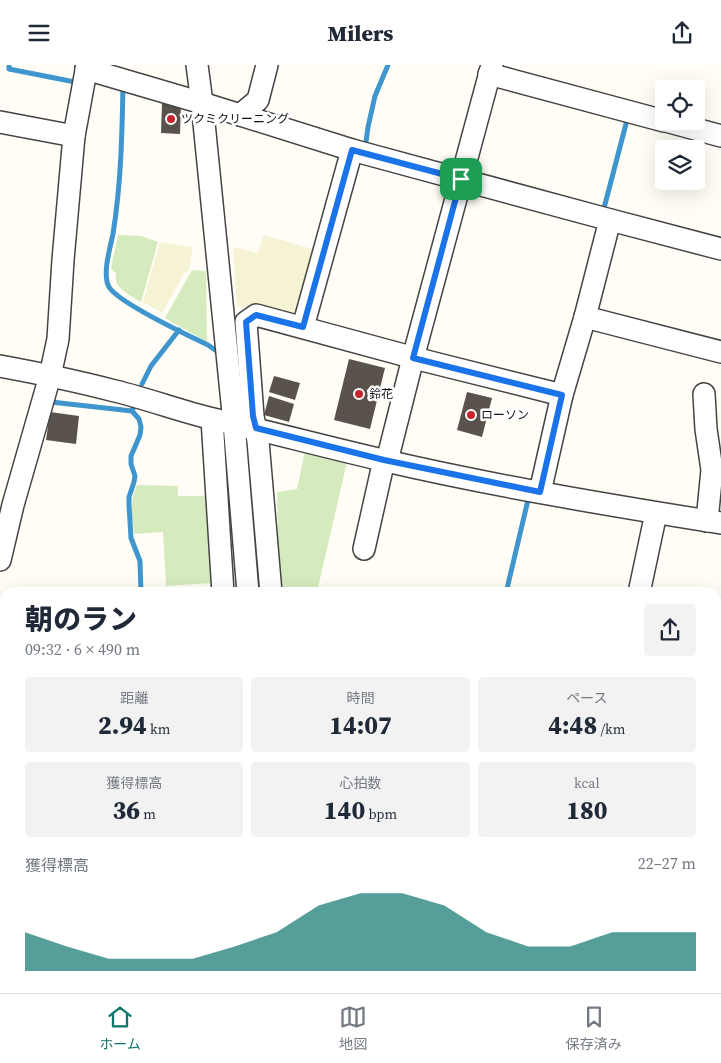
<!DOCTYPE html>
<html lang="ja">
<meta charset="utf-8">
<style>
body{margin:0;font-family:"Source Serif 4","Noto Sans JP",serif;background:#f2f2f3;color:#1f2937;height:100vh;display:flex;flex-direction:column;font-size:19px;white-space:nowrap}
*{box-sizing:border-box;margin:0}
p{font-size:16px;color:#747a83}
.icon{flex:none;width:28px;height:28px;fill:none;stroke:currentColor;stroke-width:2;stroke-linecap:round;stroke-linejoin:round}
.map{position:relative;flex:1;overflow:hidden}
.sheet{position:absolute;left:0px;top:522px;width:721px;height:406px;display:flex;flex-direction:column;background:#fff;border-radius:15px 15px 0 0;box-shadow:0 5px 20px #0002}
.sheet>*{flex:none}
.controls{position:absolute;left:655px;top:15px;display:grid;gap:10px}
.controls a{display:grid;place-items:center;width:50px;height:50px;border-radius:5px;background:#fff;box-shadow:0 5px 20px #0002;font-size:25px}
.pin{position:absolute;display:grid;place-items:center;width:42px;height:42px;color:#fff;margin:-21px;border-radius:10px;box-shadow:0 2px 8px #0006}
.round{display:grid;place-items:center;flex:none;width:52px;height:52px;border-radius:5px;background:#f2f2f3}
.overview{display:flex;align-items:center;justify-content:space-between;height:85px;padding:0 25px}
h1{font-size:28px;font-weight:800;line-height:38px}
.metrics{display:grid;grid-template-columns:repeat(3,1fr);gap:8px;height:85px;padding:5px 25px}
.metrics div{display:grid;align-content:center;border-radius:5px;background:#f2f2f3;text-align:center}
.metrics b{font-size:25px;font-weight:800}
.metrics small{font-size:14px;font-weight:400}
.metrics p{font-size:14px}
.chart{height:140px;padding:10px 25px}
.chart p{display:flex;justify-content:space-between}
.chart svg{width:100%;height:90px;margin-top:5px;fill:#0f766e;opacity:.7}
header{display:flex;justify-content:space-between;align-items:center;height:65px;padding:0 25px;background:#fff;font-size:22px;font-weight:800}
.tabs{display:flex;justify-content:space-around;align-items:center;height:70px;border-top:1px solid #e0e1e3;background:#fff;font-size:14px;color:#747a83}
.tabs a{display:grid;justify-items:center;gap:2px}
.tabs .selected{color:#0f766e}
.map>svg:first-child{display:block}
</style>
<header><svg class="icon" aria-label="menu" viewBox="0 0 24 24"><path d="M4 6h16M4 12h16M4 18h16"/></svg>Milers<svg class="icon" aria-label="share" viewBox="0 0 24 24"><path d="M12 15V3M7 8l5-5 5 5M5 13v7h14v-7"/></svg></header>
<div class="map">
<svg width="721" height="928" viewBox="0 0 721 928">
<rect width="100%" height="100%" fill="#fffdf5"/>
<g fill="#f6f3d4">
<polygon points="264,170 319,186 303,249 291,254 237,241 233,182 258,188"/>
<polygon points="160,177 193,182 189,206 185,207 162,248 143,237"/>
</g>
<g fill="#d5ebbd">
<path d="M 118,170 L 141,171 L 158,177 L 141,237 C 130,230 113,223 116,209 L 111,203 Z"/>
<polygon points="192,205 206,206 207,277 165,253"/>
<polygon points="305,386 347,397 317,527 282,527 279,523 277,427 297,424"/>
<path d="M 137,420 L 178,421 L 178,431 L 207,431 L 214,518 L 166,521 L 163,467 L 134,469 C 132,450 129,438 137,420 Z"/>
</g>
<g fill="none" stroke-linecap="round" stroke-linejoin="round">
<g stroke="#3f96cf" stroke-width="5">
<polyline points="9,0 9,4 75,17"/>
<path d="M 123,21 C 122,71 121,119 113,169 C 110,183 102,210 109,222 C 118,237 189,271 208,280 L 218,287"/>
<polyline points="366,77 368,62 375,31 388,0"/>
<polyline points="603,147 627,55 631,56"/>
<polyline points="142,319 151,301 179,265"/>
<polyline points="51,340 51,337 132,346 134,341"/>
<polyline points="132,346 139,354 141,362 140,370 131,391 131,399 135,411 134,417 129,432 129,440 131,473 140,496 141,528"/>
<polyline points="506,528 528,435"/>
</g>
</g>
<g fill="#5a524d">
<polygon points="162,38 181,39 180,69 161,68"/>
<polygon points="349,294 385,303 370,364 334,355"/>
<polygon points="274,311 300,318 295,335 269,327"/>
<polygon points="467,327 492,333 482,372 457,365"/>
<polygon points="269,331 294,339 289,357 264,350"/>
<polygon points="50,347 79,351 76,379 46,375"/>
<rect x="0" y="773" width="5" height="66"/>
<polygon points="594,924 629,924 628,928 593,928"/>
</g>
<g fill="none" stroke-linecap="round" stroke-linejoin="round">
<g stroke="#444" stroke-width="24">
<g id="minor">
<polyline points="197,0 202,38 234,358 248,528"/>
<polyline points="86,4 202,38 352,85 603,153 721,184"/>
<polyline points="489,9 664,56"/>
<polyline points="240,50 258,35 267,0"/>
<polyline points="666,56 721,71"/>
<polyline points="0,57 74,71"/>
<polyline points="585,252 721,287"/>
<polyline points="303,262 352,85"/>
<path d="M 0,301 C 38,308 77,316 115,326 C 148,334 180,346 213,354 C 270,367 326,382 382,395 C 494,421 608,440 721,458"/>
<polyline points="704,329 706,364 712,405 707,456"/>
<polyline points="212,354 223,528"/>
<polyline points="387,396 413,293 492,0"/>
<polyline points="540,427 562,330 585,252 610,155"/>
<polyline points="364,484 384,395"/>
<polyline points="0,495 13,440 50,311 58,274 63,195 74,71 87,0"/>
<polyline points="271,528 258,376 253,351 246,257 256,250 422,295 562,330"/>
<polyline points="639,528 656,448"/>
<polyline points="0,595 5,595"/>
<polyline points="716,637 721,638"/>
<polyline points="0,755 5,755"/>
<polyline points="716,786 721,785"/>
<polyline points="0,871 5,871"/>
<polyline points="266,924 266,928"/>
<polyline points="304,924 304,928"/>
<polyline points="320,924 339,928"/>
<polyline points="548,928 549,924"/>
</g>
</g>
<g stroke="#222" stroke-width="30">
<g id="highway">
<polyline points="0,899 5,900"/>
<polyline points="15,924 33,928"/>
<polyline points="111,924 130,928"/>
<polyline points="202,924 222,928"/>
</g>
</g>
<use href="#minor" stroke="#fff" stroke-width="21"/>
<use href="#highway" stroke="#f5a25d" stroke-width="28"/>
</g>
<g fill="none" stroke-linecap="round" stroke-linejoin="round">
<g stroke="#fff" stroke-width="10">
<polygon id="route" points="352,85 461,114 413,293 562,330 540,427 384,395 256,363 253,351 246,257 256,250 303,262"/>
</g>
<use href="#route" stroke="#1a73e8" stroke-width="6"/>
</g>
<g fill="#c4262e" stroke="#fff" stroke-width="2">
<circle cx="171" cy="54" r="5"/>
<circle cx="359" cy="329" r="5"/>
<circle cx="471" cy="350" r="5"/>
</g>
<g text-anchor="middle" stroke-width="5" stroke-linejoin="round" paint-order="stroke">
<g font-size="12" fill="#111" stroke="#fff" text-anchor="start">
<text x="181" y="58">ツクミクリーニング</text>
<text x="369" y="333">鈴花</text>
<text x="481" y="354">ローソン</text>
</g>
</g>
</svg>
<div class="controls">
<a><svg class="icon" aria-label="locate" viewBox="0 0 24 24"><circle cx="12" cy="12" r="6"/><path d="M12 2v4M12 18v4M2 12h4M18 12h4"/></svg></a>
<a><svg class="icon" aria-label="layers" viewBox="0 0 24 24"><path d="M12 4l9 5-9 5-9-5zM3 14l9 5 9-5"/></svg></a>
</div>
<div class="pin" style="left:461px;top:114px;background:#1e9e55"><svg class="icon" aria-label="arrive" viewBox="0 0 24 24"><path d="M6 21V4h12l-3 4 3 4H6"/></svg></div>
<section class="sheet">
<div class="overview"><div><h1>朝のラン</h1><p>09:32 · 6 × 490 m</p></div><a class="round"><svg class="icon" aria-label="share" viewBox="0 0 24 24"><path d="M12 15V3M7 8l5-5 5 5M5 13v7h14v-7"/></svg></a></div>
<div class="metrics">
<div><p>距離</p><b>2.94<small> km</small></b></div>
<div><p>時間</p><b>14:07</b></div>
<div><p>ペース</p><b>4:48<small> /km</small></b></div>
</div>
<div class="metrics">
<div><p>獲得標高</p><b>36<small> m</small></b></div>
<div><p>心拍数</p><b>140<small> bpm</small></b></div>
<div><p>kcal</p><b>180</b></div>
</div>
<div class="chart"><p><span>獲得標高</span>22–27 m</p>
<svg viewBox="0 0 160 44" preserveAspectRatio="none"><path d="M0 44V25L10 32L20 38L30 38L40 38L50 32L60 25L70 12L80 6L90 6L100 12L110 25L120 32L130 32L140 25L150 25L160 25V44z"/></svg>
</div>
</section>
</div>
<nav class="tabs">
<a class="selected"><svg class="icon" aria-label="home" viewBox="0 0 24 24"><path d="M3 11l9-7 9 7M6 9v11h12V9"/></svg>ホーム</a>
<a><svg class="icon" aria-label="map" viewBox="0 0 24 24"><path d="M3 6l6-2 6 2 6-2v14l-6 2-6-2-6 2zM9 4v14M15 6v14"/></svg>地図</a>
<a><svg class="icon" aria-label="saved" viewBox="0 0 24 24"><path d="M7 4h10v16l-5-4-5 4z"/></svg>保存済み</a>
</nav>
